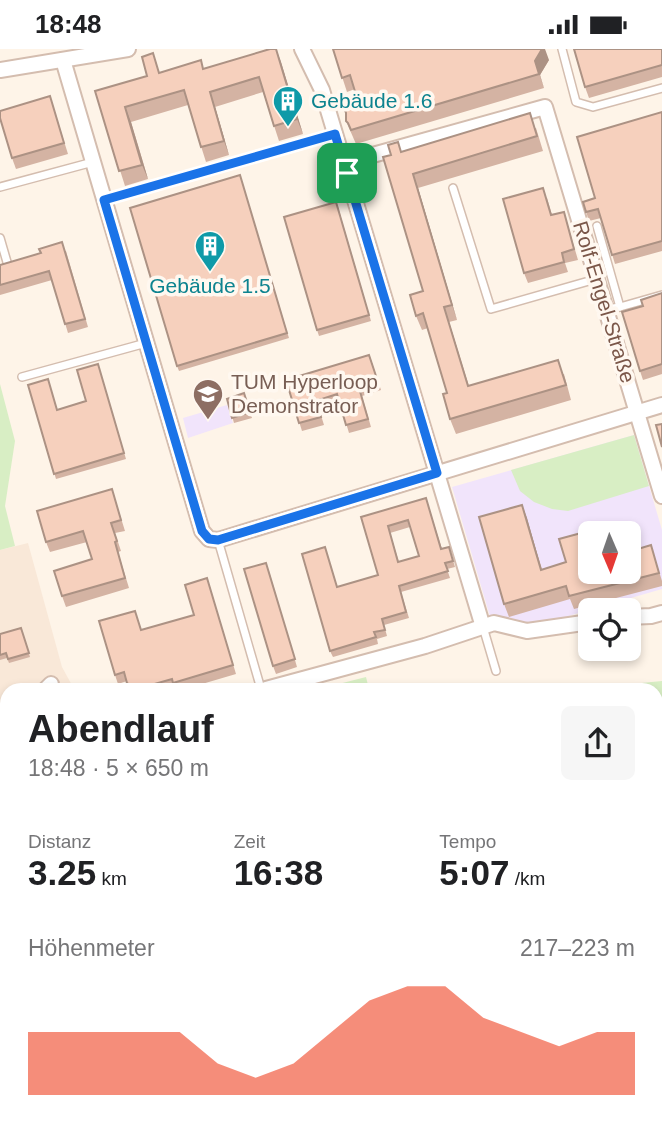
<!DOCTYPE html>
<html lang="de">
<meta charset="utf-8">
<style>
body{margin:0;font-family:Helvetica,sans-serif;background:#f6f6f6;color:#202124;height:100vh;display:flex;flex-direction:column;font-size:26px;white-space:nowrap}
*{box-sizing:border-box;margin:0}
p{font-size:23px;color:#757577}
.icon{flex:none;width:38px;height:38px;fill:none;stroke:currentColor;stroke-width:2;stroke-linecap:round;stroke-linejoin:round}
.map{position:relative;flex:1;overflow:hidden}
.side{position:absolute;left:0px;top:634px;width:663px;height:450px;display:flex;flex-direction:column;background:#fff;border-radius:21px 21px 0 0;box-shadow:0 4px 10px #0003}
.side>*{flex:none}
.needle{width:46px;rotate:178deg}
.fabs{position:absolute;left:578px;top:472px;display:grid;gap:14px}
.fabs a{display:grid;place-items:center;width:63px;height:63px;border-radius:10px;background:#fff;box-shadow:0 4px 10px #0003;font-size:35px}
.pin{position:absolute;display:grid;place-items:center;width:60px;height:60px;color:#fff;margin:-30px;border-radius:14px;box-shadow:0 4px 10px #0006}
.round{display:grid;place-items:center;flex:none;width:74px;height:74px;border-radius:10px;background:#f6f6f6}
.overview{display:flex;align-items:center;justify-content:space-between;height:119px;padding:0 28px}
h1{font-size:38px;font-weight:700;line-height:52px}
.metrics{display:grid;grid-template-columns:repeat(3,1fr);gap:10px;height:119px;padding:7px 28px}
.metrics div{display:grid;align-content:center}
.metrics b{font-size:35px;font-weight:700}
.metrics small{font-size:19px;font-weight:400}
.metrics p{font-size:19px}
.chart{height:196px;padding:14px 28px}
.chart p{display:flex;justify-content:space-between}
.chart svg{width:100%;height:126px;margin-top:7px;fill:#f25e43;opacity:.7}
.status{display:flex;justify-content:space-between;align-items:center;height:49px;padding:0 35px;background:#fff;direction:ltr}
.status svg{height:19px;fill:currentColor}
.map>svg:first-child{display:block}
</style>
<div class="status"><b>18:48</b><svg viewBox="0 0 49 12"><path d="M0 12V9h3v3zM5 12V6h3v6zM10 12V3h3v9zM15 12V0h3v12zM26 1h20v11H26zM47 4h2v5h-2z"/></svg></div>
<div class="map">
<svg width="662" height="1082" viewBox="0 0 662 1082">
<rect width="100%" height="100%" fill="#fef4e8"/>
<g fill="#f9e8d8">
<polygon points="28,494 62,618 74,640 7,640 7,957 0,957 0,501"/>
<polygon points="0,975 7,975 7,1076 363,1076 364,1082 0,1082"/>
</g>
<g fill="#f1e4fb" fill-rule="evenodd">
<polygon points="227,356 233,374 188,389 183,369"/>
<path d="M 634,386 L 662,481 L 662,540 L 527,579 L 491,571 L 452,438 ZM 590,485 L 628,485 L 628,523 L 590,523 Z"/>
</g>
<g fill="#d8eec4">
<polygon points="0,335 15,392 5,457 15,497 0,501"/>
<polygon points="634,386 649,437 568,462 552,460 534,453 520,442 511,421"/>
<polygon points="366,628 369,640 319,640"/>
<polygon points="662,632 662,1082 364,1082 363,1076 656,1076 656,640 578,640"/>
</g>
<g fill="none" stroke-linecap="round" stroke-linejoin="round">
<g stroke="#d4bdaf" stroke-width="10">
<g id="lane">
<polyline points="562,0 576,53 593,58 662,39"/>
<polyline points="0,138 93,113"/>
<polyline points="453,139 491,260 596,230"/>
<polyline points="104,151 334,85"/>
<polyline points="597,177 620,258"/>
<polyline points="0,189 7,213"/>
<polyline points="606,260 620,258 662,246"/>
<polyline points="22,328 146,294"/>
<polyline points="218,491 261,640"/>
<polyline points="483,578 496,622"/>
</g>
</g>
<g stroke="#d4bdaf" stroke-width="18">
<g id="street">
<polyline points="302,0 322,41 483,578"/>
<polyline points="63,11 202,482 209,490 218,491 662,356"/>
<polyline points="0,21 128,0"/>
<polyline points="344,114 545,58 662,447"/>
<polyline points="628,568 651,567 662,564"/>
<polyline points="46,640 51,635"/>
<polyline points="266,640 425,597 494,574 527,582 590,573"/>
<polyline points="0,671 7,668"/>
<polyline points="0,791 7,790"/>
</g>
</g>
<use href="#lane" stroke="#fff" stroke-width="7"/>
<use href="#street" stroke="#fff" stroke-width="14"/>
</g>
<g fill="#d4b3a3" fill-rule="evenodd">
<polygon points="276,0 303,85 279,92 263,43 215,58 229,106 206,113 188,56 131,73 148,130 125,137 95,42 160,24 204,20"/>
<polygon points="333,0 549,11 540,26 544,39 356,95 346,72 357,49 355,40 347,43"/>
<polygon points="662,0 662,28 589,49 585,38"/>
<polygon points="50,47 68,105 16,120 12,109"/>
<polygon points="662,63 662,202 615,215 601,169 589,172 583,153 595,149"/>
<polygon points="536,79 543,102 418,139 457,271 449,273 469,337 564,325 571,351 456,385 450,370 447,344 428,279 422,281 416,267 423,242 391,106 401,103"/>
<polygon points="240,126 289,289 179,322 177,317"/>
<polygon points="547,149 552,166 564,163 578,211 565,214 568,223 528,234 524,224"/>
<polygon points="338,158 371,272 319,287 317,281"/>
<polygon points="66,202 88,278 68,284 52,231 0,246 0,216"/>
<polygon points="662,244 662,325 643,331 640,322 643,257"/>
<polygon points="372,314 381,341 362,347 371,378 349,384 340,354 319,360 324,376 302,382 286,331"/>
<polygon points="98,315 126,410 56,430 28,336 57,361 86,352"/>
<polygon points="244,344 252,369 234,374 227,350"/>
<polygon points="112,440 125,482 115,484 121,502 118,503 129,539 66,558 62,547 92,510 87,493 50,503 46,493"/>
<path d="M 426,449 L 442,500 L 449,498 L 455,518 L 447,520 L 450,529 L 401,543 L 409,569 L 384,576 L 387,587 L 377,590 L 378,595 L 333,608 L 330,602 L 337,538 L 378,526 L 361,468 ZM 410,478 L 419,507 L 399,513 L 390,484 Z"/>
<polygon points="522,456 542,520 590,523 651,496 662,532 662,537 574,560 570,550 509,568 504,555"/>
<polygon points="269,522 297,618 276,625 273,617"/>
<polygon points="207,529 236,625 185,640 175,640 175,639 169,640 130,640 127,632 118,635 115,626 141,581 194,566"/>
<polygon points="21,579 30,608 9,614 7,609 0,611 0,584 0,585"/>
<polygon points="7,696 7,724 0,726 0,697"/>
<polygon points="7,744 7,770 5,771 5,773 0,774 0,745"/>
<polygon points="7,803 7,847 0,847 0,804"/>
<polygon points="662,821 662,856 656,852 656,832"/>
<polygon points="662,883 662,985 656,984 656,894"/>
<polygon points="0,900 6,900 7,902 7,946 0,946"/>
<polygon points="334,1076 360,1076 362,1082 348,1082 346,1079 340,1077"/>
<polygon points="630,1076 656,1076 662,1082 632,1082"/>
</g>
<g fill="#ac9284">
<polygon points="276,0 281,13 303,85 297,70"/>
<polygon points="542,0 545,0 549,11 540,26 544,39 535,12"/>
<polygon points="210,43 215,58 229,106 224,92"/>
<polygon points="125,58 131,73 148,130 142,116"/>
<polygon points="413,125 418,139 457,271 452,256"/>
<polygon points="444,258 449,273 473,352 468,337"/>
<polygon points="522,456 527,469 545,533 541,521"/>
<polygon points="357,1076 360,1076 362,1082 357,1082"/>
</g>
<g fill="#f6d0bd" stroke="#ac9284" stroke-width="2" fill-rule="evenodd">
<polygon points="270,0 276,0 297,70 274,77 259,28 210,43 224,92 201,98 184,41 125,58 142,116 119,122 95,42 147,27 142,8 153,4 159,24 201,11 203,20"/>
<polygon points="333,0 542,0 535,12 539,25 351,81 348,74 346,72 346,64 342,53 357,49 350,26 342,29"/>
<polygon points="574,0 662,0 662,16 585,38"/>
<polygon points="50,47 64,94 12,109 0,69 0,62"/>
<polygon points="662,63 662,192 612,206 598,160 586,163 583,153 595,149 577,88"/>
<polygon points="530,64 537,87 413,125 452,256 444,258 468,337 558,311 566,336 450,370 443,345 447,344 423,264 416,267 410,246 423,242 383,108 391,106 388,96 398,93 401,103"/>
<polygon points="240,126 287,284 177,317 130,159"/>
<polygon points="543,139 551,166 564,163 574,200 562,204 564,213 524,224 503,150"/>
<polygon points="336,153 369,266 317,281 284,168"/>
<polygon points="62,193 85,270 65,275 49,222 0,236 0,216 41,204 39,200"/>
<polygon points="662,244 662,315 640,322 622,263 643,257 641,251"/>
<polygon points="369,306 378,333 359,339 368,370 346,376 337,345 316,352 321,368 299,374 286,331"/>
<polygon points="98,315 124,404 54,425 28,336 48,330 57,361 86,352 77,321"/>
<polygon points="244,344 250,363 232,369 227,350"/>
<polygon points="662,375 662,398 656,376"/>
<polygon points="112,440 121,471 111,474 117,492 115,493 125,529 62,547 54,522 92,510 83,482 46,493 37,462"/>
<path d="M 426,449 L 441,500 L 449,498 L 453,512 L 445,514 L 448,522 L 399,537 L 406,563 L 382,570 L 385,581 L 374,583 L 376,588 L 330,602 L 302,505 L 325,498 L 337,538 L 378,526 L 361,468 ZM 408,471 L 419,507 L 398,513 L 388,477 Z"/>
<polygon points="522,456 541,521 566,513 559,490 596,480 597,485 590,485 590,523 628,523 628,503 651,496 659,524 569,547 566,537 504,555 479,468"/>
<polygon points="266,514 295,610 273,617 244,520"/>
<polygon points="207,529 233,616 173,634 172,630 137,640 127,634 124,623 115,626 99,572 135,562 141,581 194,566 185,536"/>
<polygon points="21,579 29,604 8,610 6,604 0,606 0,585"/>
<polygon points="7,696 7,720 0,722 0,697"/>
<polygon points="7,744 7,767 4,767 4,770 0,770 0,745"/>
<polygon points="7,803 7,833 0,833 0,804"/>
<polygon points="662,821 662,847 656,844 656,832"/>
<polygon points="662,883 662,975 656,974 656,894"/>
<polygon points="0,900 6,900 6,914 7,914 7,944 0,944"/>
<polygon points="7,979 7,1076 12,1076 13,1082 0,1082 0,980"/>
<polygon points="656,998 662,998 662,1082 635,1082 635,1076 656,1076"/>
<polygon points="38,1076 54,1076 54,1082 39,1082"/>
<polygon points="349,1076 357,1076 357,1082 354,1082"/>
</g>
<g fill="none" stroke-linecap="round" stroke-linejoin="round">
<g stroke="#fff" stroke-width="14">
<polygon id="route" points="335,85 437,424 218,491 209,490 202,482 104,151"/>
</g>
<use href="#route" stroke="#1a73e8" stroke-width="9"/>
</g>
<defs>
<g id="building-pin" transform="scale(1.575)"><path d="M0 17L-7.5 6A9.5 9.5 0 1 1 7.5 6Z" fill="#0f9aa8" stroke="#fff8f0"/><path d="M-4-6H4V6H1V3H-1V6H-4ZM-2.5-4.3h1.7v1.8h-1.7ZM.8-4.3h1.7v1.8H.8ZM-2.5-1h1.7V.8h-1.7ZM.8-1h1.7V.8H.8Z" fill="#fff"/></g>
<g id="university-pin" transform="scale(1.575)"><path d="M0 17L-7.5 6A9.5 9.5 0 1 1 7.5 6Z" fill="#8d6e63" stroke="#fff8f0"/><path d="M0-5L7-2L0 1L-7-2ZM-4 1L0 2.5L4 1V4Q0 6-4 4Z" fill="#fff"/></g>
</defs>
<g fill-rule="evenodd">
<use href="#building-pin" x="288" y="52"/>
<use href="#building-pin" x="210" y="197"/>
<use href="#university-pin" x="208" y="345"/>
</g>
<g text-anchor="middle" stroke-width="7" stroke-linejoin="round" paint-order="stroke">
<g font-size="21" fill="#0d838f" stroke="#fff8f0" text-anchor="start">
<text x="311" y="59">Gebäude 1.6</text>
<text x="210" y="244" text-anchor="middle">Gebäude 1.5</text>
</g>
<g font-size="21" fill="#7b5749" stroke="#fff8f0">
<text transform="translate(604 253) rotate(73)" y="7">Rolf-Engel-Straße</text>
</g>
<g font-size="21" fill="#785e54" stroke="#fff8f0" text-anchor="start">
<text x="231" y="340">TUM Hyperloop<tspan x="231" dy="24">Demonstrator</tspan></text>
</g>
</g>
</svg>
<div class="fabs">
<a><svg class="needle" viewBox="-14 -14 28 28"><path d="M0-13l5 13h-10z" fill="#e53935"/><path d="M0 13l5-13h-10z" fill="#757577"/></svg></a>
<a><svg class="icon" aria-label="locate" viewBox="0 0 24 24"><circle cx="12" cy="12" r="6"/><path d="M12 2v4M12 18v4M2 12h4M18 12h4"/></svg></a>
</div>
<div class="pin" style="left:347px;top:124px;background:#1e9e55"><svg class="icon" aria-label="arrive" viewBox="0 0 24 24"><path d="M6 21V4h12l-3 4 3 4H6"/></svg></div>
<section class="side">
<div class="overview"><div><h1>Abendlauf</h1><p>18:48 · 5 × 650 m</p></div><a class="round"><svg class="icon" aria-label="share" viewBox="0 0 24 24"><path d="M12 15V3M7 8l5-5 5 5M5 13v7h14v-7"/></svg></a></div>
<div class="metrics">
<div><p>Distanz</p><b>3.25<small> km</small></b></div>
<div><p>Zeit</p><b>16:38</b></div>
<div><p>Tempo</p><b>5:07<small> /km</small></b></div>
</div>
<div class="chart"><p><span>Höhenmeter</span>217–223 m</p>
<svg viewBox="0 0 160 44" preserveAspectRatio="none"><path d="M0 44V22L10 22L20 22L30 22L40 22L50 33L60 38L70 33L80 22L90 11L100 6L110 6L120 17L130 22L140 27L150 22L160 22V44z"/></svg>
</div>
</section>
</div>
